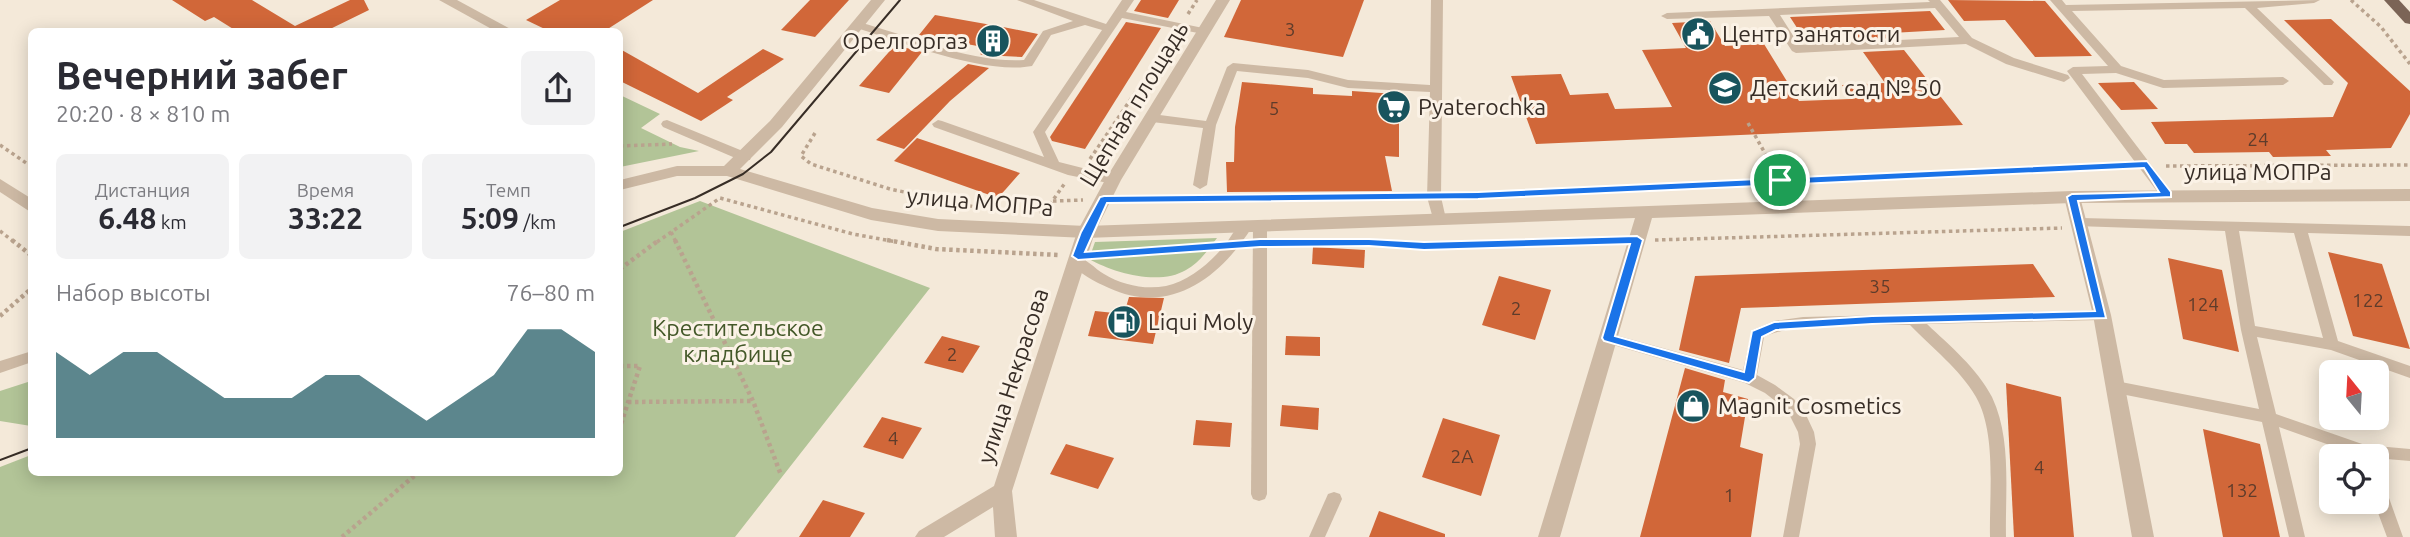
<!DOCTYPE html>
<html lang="ru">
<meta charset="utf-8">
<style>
body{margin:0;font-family:Ubuntu,sans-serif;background:#f2f2f3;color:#2b2b33;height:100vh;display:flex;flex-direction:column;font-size:26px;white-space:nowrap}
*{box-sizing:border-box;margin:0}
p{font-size:23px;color:#7c7c81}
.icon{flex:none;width:38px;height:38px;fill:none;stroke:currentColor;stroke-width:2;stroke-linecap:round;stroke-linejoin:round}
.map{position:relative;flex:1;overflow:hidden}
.details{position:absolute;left:28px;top:28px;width:595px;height:448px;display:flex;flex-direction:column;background:#fff;border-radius:10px;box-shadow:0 4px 18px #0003}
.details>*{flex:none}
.needle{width:46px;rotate:342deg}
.buttons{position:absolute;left:2319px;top:360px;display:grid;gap:14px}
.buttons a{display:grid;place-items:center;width:70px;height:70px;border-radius:10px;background:#fff;box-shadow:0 4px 18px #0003;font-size:35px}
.pin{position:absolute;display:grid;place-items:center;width:60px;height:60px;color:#fff;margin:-30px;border:4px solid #fff;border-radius:50%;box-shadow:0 2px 7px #0007}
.round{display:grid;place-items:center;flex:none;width:74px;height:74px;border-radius:10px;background:#f2f2f3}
.summary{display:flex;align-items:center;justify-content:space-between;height:119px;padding:0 28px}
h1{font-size:38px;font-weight:700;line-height:52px}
.stats{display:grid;grid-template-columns:repeat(3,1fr);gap:10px;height:119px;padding:7px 28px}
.stats div{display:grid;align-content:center;border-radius:10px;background:#f2f2f3;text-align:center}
.stats b{font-size:30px;font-weight:700}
.stats small{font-size:19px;font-weight:400}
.stats p{font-size:19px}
.chart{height:196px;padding:14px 28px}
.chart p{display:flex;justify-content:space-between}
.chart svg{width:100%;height:126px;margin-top:7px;fill:#18545d;opacity:.7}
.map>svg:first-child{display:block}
</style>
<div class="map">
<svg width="2410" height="537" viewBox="0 0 2410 537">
<rect width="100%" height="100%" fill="#f4e9d9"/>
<g fill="#b2c497">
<polygon points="620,95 660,114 641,128 680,147 699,151 620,167"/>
<polygon points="700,201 930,288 735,537 0,537 0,467 31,455 32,472 620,472 620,232"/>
<path d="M 1217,238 C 1208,250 1199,263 1186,270 C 1159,286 1114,273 1089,259 L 1095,242 Z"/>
<polygon points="31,381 31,426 0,421 0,391"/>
</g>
<g fill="#d16739">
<polygon points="172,0 252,0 295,26 350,0 364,0 369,10 324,32 238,32 214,17 205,21"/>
<polygon points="560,0 653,0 603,32 551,32 526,20"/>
<polygon points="810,0 849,0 815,37 781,30"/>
<polygon points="1141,0 1179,0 1168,18 1134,11"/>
<polygon points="1241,0 1364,0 1343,57 1224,37"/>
<polygon points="1948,0 2045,1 2092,56 2035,57 2005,20 1964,21"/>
<polygon points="1930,11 1945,30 1891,33 1894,38 1854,40 1850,34 1803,37 1790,17"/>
<polygon points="935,15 1003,27 1038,34 1022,57 982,55 980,54 988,48 919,35"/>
<polygon points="2331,19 2410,91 2410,114 2391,148 2326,150 2331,156 2273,157 2269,152 2194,153 2187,144 2165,144 2151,122 2333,117 2348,83 2284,20"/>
<polygon points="1710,21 1725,46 1764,44 1799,101 1851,99 1842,85 1885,83 1863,52 1904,50 1963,125 1536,144 1511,76 1561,74 1570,95 1608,93 1615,109 1672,107 1642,50 1686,48 1672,23"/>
<polygon points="1126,22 1161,28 1085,149 1052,141 1050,137"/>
<polygon points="895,45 922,52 889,93 859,86"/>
<polygon points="620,49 698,93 763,49 784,59 727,97 733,100 701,121 620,81"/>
<polygon points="968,64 989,68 950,101 904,149 876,140"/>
<polygon points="1242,82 1313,88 1313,94 1352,96 1352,91 1396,94 1399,99 1399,157 1385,156 1392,191 1227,192 1226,162 1234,162 1235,127"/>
<polygon points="2134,82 2158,109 2121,110 2098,83"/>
<polygon points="917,138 1020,173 998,198 894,161"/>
<polygon points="1313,247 1365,250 1364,268 1312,264"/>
<polygon points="2328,252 2382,264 2410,349 2353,336"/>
<polygon points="2168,258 2222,270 2239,352 2183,339"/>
<polygon points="2033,264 2055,297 1741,308 1729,363 1679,350 1695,276"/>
<polygon points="1499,276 1551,290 1535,340 1482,325"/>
<polygon points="1129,297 1164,298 1153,344 1088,336 1095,311 1124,314"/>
<polygon points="942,336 980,346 963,373 924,363"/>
<polygon points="1286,336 1320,337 1320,356 1285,355"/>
<polygon points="1685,368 1725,380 1723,392 1748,399 1740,447 1763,454 1751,537 1640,537"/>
<polygon points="2006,383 2061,397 2074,537 2014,537"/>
<polygon points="1282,405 1319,408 1318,430 1280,426"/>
<polygon points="882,417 922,428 903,459 863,447"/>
<polygon points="1443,418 1500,435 1481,496 1422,477"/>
<polygon points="1196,420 1232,423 1230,447 1193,445"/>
<polygon points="2203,429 2260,444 2280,537 2223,537"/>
<polygon points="1066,444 1114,458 1098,489 1050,474"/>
<polygon points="823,500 865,513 850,537 799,537"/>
<polygon points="1379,511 1445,534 1445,537 1369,537"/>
</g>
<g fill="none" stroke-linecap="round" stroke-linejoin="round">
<g stroke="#b9a38e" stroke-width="3.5" stroke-dasharray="3.5 3.5" stroke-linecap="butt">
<polyline points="2351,0 2381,27 2410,64"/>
<polyline points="1188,14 1197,0"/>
<polyline points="1748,123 1780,180"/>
<polyline points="815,133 801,156 811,164 890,189 975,207"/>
<polyline points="0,145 32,167"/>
<polyline points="620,146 672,144"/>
<polyline points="1090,159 1172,39"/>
<polyline points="2166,166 2410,165"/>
<polyline points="1449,196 2125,165"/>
<polyline points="1123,200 1195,200"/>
<polyline points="1204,200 1419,197"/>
<polyline points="1053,201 1083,200"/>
<polyline points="1039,212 1046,210 1065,183"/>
<polyline points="0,231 14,242"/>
<polyline points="671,232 676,242"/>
<polyline points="1655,240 2062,228"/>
<polyline points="657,242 720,198 853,234 897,242"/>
<polyline points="1583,242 1618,241"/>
</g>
<g stroke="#b9a38e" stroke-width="4.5" stroke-dasharray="3.5 3.5" stroke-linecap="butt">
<polyline points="12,240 32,256"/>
<polyline points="675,240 753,401 781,475"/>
<polyline points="887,240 936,249 1059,255"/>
<polyline points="1336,243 1424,246 1618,241"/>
<polyline points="1099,255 1209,248"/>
<polyline points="620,269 659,240"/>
<polyline points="0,316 32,288"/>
<polyline points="620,366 640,366 620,427"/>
<polyline points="628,402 753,401"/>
<polyline points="342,537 419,472"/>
</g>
<g fill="#cdb9a4" fill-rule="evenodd">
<path d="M 1017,0 L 1034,0 L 1106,24 L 1122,0 L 1134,0 L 1126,12 L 1203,28 L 1209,31 L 1203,34 L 1122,18 L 1045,132 L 1059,162 L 1118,177 L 1120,180 L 1118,183 L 1113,184 L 1068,175 L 934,127 L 932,124 L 938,120 L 942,121 L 1044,157 L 1033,132 L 1102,30 L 1085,25 L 1051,35 L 1032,66 C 985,75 901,42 854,27 L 852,25 L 858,22 C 912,36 968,63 1024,60 L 1043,31 L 1073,21 Z"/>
<polygon points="1431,0 1443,0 1441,197 1446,219 1444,222 1434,222 1427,197 1430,92 1348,88 1308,78 1237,71 1216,125 1207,185 1200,189 1193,185 1203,128 1152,122 1146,118 1152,114 1206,121 1227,67 1233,63 1308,70 1348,80 1430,85"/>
<path d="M 1928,0 L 1940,0 L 1972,38 L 2014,58 L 2068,75 L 2070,78 L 2064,82 L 2006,64 L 1966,44 L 1796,53 L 1792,51 L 1769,16 L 1667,19 L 1661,16 L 1667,13 L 1930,2 ZM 1935,8 L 1959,37 L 1799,45 L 1780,15 Z"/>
<polygon points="2050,0 2062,0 2066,5 2320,0 2314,3 2257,8 2334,82 2332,85 2324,85 2245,8 2072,11 2121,66 2164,80 2283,77 2289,81 2283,85 2163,88 2116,73 2082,74 2174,195 2167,199 2162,198 2067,71 2073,67 2108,66"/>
<polygon points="667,120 750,154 751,157 750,160 740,160 663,127 661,124 663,121"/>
<path d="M 2081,218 L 2410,226 L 2410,236 L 2308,233 L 2338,341 L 2410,366 L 2410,378 L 2331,350 L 2257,337 L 2276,414 L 2365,445 L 2410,449 L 2410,461 L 2363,457 L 2279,427 L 2305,537 L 2289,537 L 2262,422 L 2116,393 L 2111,391 L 2108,387 L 2111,383 L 2116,381 L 2259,409 L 2241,330 L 2225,231 L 2076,226 L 2074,223 L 2076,220 ZM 2239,231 L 2294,233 L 2323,338 L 2255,326 Z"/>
<polygon points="1260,221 1267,226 1267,494 1265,499 1259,501 1253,499 1251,494 1253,226"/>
<path d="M 1245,222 L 1252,227 C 1220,278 1170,316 1109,288 C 1095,282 1078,273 1069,261 L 1071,258 C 1084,254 1093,268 1104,274 C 1122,285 1145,290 1166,286 C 1189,281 1210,263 1224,246 C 1231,238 1235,226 1245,222 Z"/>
<path d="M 2102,310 L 2107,311 L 2109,315 L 2107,319 L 2102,320 L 1927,324 C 1950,346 1977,368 1992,397 C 2012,439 2005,492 2006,537 L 1990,537 C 1989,495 1997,434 1976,397 C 1960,369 1932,348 1910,325 C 1869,326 1800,320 1764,337 L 1757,375 L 1775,385 L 1794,399 L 1807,417 L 1814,432 L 1816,444 L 1799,537 L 1783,537 L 1800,444 L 1798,432 L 1790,416 L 1783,407 L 1765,393 L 1745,383 L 1603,342 L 1601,338 L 1603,334 L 1608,333 L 1743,370 L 1752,330 L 1774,321 L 1803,317 Z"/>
<polygon points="32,351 32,362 0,373 0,361"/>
<polygon points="2376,477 2382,479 2384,484 2403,537 2387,537 2374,502 2376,502"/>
<polygon points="1334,492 1340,494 1342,499 1325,537 1309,537 1328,494"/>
</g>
<g fill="#cdb9a4" fill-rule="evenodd">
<polygon points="439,0 457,0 516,32 497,32"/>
<polygon points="1216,0 1230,0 1121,180 1095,232 1012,491 1017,537 995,537 993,507 944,537 915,537 919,531 994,486 1077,232 1105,180"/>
<polygon points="2072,191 2080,197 2111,315 2154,537 2132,537 2093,315 2064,197"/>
</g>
<g fill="#cdb9a4" fill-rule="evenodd">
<polygon points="871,0 885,0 782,127 740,169 872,208 938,219 1086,226 2072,191 2410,189 2410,201 2072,203 1652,218 1560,537 1538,537 1635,218 1086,238 938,231 871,220 727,176 677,176 620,190 620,180 677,166 724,166 770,121"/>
<polygon points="0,179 32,199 32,213 0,192"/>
</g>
<polygon fill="#7b6456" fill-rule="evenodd" points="2384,0 2399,0 2410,12 2410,24 2405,23"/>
<g stroke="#372d26" stroke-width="2">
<polyline points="620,227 695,198 743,174 771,152 900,0"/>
<polyline points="0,460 32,448"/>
</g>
</g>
<path fill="#1a73e8" stroke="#fff" stroke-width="2" fill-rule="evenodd" d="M 2147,161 L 2171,192 L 2171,197 L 2078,201 L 2106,318 L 1872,324 L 1776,330 L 1762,337 L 1755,378 L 1749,383 L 1604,341 L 1602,338 L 1630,244 L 1424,250 L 1369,246 L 1260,247 L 1078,260 L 1072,256 L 1081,232 L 1100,197 L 1104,196 L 1478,192 ZM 2144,168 L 2159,192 L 2072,194 L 2067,197 L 2095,311 L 1872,316 L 1774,322 L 1752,331 L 1744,372 L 1615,336 L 1643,240 L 1637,236 L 1424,242 L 1369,239 L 1260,239 L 1085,252 L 1107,203 L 1478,199 Z"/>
<defs>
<g id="civic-disc" transform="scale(1.75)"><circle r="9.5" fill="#18545d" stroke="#fbf2e6"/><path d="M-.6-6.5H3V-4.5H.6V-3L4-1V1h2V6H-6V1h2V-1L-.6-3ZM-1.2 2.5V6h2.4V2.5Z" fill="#fff"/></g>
<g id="building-disc" transform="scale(1.75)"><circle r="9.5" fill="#18545d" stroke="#fbf2e6"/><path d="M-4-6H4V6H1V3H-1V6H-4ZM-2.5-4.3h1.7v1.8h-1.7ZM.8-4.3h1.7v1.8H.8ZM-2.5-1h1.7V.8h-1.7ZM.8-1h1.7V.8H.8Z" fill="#fff"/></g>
<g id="school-disc" transform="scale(1.75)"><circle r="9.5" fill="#18545d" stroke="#fbf2e6"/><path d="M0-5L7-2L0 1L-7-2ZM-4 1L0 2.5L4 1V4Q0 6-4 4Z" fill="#fff"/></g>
<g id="supermarket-disc" transform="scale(1.75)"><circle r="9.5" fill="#18545d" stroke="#fbf2e6"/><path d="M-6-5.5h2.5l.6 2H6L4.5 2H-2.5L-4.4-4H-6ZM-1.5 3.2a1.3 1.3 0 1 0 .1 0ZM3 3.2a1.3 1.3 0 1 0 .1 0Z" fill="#fff"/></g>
<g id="fuel-disc" transform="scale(1.75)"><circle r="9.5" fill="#18545d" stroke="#fbf2e6"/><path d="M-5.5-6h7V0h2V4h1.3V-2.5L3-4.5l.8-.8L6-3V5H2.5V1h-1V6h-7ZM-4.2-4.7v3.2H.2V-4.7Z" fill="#fff"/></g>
<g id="shop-disc" transform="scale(1.75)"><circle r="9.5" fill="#18545d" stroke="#fbf2e6"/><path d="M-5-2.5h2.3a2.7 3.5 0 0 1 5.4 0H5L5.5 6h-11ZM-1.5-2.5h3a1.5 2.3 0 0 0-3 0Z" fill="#fff"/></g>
</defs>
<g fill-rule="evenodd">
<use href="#civic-disc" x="1698" y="34"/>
<use href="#building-disc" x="993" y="41"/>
<use href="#school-disc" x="1725" y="88"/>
<use href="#supermarket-disc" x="1394" y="107"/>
<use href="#fuel-disc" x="1124" y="322"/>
<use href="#shop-disc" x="1693" y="406"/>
</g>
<g text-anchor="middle" stroke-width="6" stroke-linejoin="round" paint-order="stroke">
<g font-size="19" fill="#5e3c2b">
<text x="1290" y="36">3</text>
<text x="1274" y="115">5</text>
<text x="2258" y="146">24</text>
<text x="1880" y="293">35</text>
<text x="2368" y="307">122</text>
<text x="2203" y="311">124</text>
<text x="1516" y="315">2</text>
<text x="952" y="361">2</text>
<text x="893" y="445">4</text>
<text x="1462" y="463">2А</text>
<text x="2039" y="474">4</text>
<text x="2242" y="497">132</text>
<text x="1729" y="502">1</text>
</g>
<g font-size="23" fill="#372d26" stroke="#fbf2e6" text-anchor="start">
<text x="1722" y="42">Центр занятости</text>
<text x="968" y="49" text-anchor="end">Орелгоргаз</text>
<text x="1750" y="96">Детский сад № 50</text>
<text x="1418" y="115">Pyaterochka</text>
<text x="1148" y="330">Liqui Moly</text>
<text x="1718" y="414">Magnit Cosmetics</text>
</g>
<g font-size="23" fill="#372d26" stroke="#fbf2e6">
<text transform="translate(1134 104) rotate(-59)" y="8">Щепная площадь</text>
<text x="2258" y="180">улица МОПРа</text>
<text transform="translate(980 202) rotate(5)" y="8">улица МОПРа</text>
<text transform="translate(1013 376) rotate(-72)" y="8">улица Некрасова</text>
</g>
<g font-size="23" fill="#435828" stroke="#fbf2e6">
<text x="738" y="336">Крестительское<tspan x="738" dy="26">кладбище</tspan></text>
</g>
</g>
</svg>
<div class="buttons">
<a><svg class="needle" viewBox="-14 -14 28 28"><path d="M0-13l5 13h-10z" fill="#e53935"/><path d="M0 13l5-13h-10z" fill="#7c7c81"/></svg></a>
<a><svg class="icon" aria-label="locate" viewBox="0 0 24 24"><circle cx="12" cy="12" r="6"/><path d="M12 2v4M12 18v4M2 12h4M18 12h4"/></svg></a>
</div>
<div class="pin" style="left:1780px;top:180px;background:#1e9e55"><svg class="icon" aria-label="arrive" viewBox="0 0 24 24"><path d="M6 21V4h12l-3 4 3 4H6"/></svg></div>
<section class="details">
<div class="summary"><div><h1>Вечерний забег</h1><p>20:20 · 8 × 810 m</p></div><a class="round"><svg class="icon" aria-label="share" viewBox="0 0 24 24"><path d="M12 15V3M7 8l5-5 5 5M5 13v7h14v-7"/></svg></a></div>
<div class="stats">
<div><p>Дистанция</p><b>6.48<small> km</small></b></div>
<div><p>Время</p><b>33:22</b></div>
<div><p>Темп</p><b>5:09<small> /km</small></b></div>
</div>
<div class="chart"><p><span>Набор высоты</span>76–80 m</p>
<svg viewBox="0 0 160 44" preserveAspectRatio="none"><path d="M0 44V14L10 22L20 14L30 14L40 22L50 30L60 30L70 30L80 22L90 22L100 30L110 38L120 30L130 22L140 6L150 6L160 14V44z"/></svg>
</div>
</section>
</div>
